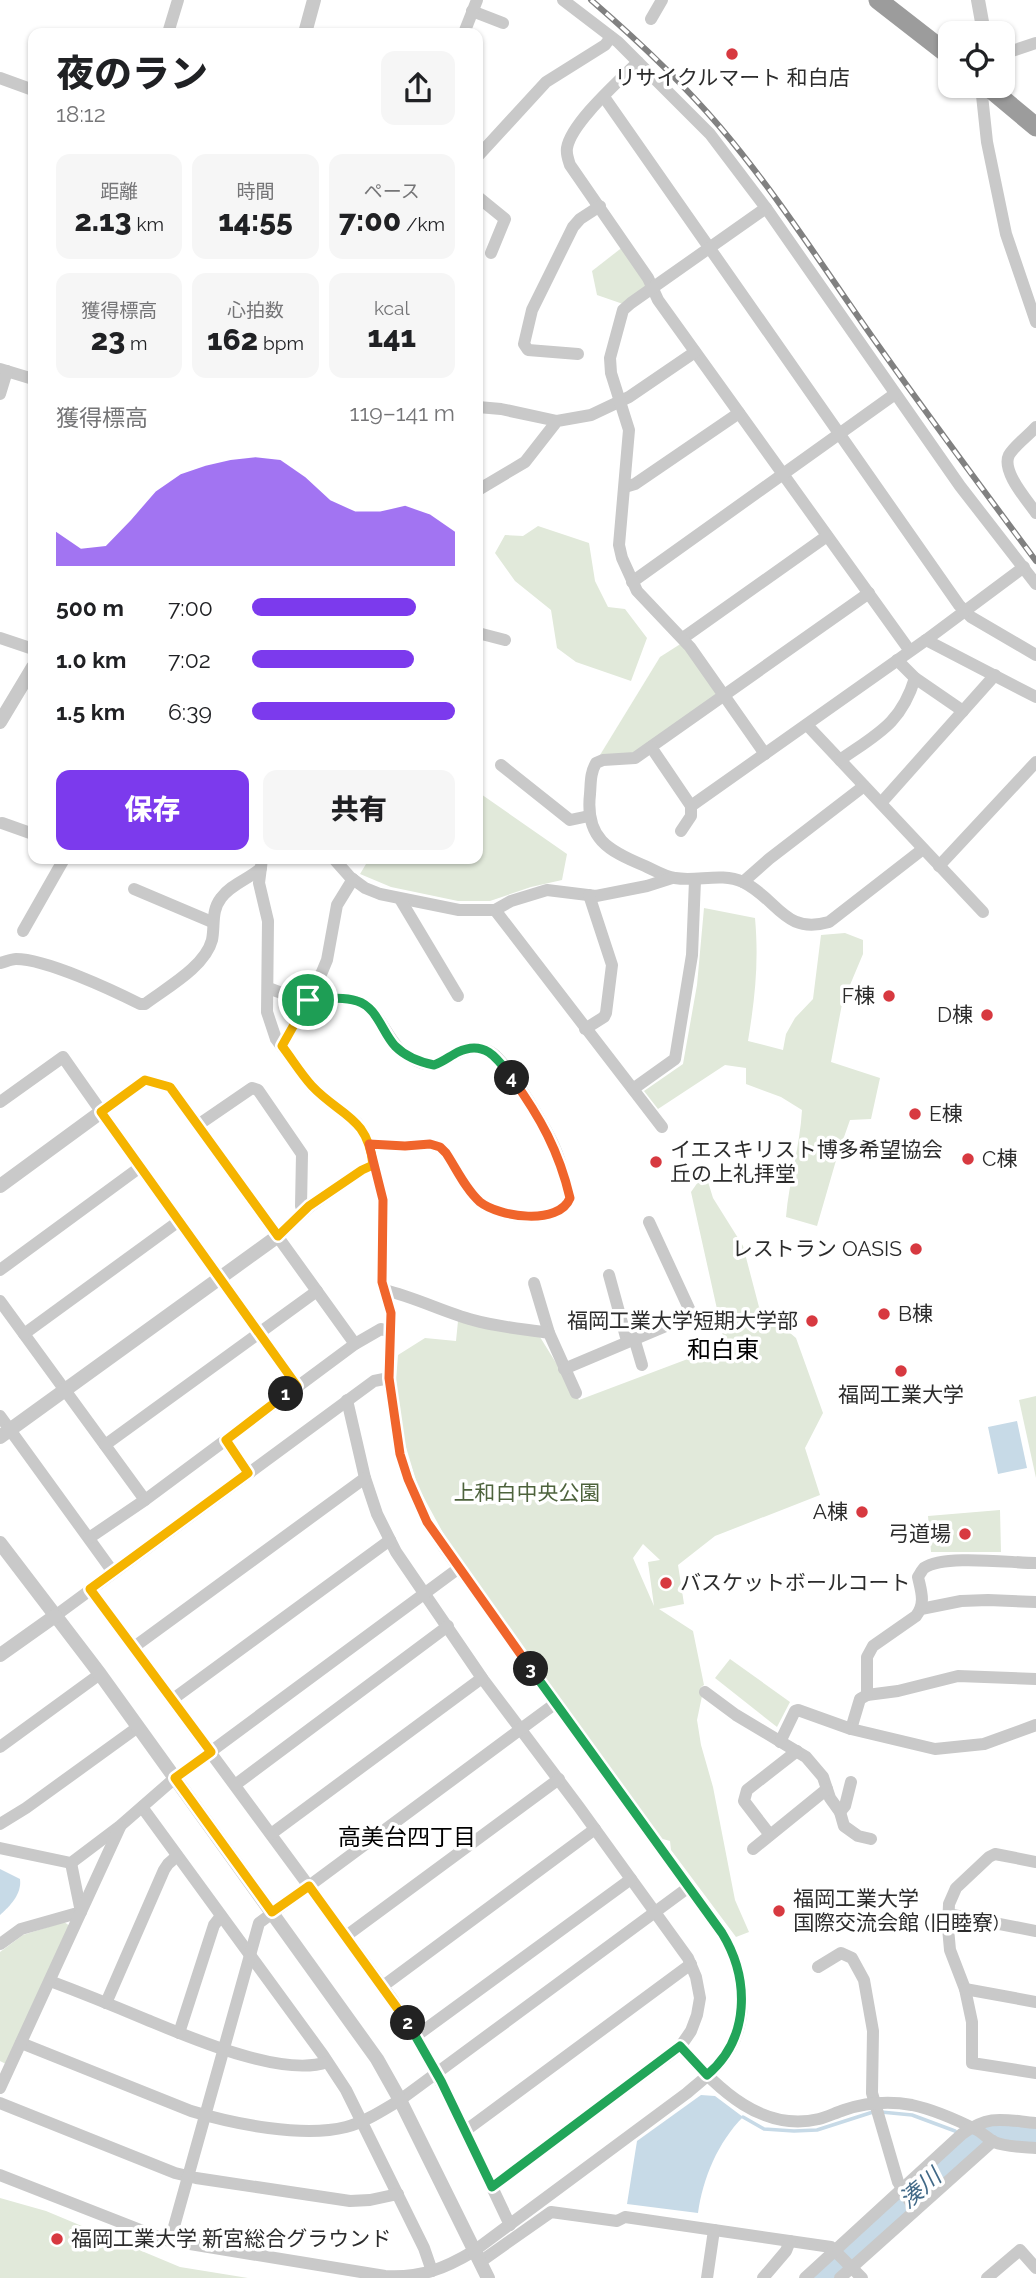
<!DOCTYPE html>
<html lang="ja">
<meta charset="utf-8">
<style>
body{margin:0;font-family:Raleway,"Noto Sans JP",sans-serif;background:#f6f6f6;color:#202124;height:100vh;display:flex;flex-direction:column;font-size:26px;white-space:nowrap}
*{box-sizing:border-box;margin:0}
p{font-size:23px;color:#757577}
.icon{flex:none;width:38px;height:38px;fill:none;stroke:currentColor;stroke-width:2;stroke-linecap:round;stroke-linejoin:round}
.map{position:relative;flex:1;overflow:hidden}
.details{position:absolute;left:28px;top:28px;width:455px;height:836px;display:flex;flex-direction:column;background:#fff;border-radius:14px;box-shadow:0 2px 5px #0004}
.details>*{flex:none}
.fabs{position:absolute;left:938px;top:21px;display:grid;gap:14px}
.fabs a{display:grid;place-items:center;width:77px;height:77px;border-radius:14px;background:#fff;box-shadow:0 2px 5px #0004;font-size:35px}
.pin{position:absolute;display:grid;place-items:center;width:60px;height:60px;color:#fff;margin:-30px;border:4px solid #fff;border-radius:50%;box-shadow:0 2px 7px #0007}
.km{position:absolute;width:35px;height:35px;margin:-18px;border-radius:50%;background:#222;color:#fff;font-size:19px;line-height:35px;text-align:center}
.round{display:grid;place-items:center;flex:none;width:74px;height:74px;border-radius:14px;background:#f6f6f6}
.overview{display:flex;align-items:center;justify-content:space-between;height:119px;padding:0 28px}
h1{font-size:38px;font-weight:800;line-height:52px}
.metrics{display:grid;grid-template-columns:repeat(3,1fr);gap:10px;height:119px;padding:7px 28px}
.metrics div{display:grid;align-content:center;border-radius:14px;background:#f6f6f6;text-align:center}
.metrics b{font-size:30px;font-weight:800}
.metrics small{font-size:19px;font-weight:400}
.metrics p{font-size:19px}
.chart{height:196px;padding:14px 28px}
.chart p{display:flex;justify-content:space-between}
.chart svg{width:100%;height:126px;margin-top:7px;fill:#7c3aed;opacity:.7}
.primary-button{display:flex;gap:14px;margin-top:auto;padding:14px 28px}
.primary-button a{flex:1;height:80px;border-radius:14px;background:#7c3aed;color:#fff;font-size:28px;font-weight:800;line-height:80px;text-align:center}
.primary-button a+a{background:#f6f6f6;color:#202124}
ul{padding:0 28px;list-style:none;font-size:23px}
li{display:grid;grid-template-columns:112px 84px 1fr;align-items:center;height:52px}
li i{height:18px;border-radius:9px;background:#7c3aed}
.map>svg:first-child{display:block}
</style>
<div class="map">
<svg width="1036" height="2278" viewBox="0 0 1036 2278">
<rect width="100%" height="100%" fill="#fff"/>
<g fill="#e1e9da" fill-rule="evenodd">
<polygon points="624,246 649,285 623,304 597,295 592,271"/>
<polygon points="538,526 589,543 595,581 608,607 625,609 647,638 631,681 576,662 557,648 551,610 515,581 495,553 505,535 523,536"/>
<polygon points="682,643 718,694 634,754 600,755 660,657"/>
<polygon points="478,792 567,854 562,880 531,887 490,901 458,901 391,887 360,874 369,859 478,859"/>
<path d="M 704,908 L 755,918 C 759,962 755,998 748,1041 L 783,1050 L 786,1034 L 795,1018 L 813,999 L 821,935 L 845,933 L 863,940 L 863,954 L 842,1004 L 831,1062 L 880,1078 L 871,1119 L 850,1120 L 837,1157 L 817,1226 L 786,1217 C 789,1181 800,1146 802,1110 L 781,1097 L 746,1084 L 746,1068 L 725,1065 L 658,1109 L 644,1091 L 683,1064 L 697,985 Z"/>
<path d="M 705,1172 L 713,1198 L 743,1246 L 759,1307 L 796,1338 L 823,1413 L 805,1448 L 820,1495 L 715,1536 L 678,1565 L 684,1604 L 659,1609 L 693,1631 L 704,1685 L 701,1687 L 702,1696 L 697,1720 L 701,1745 L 713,1787 L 735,1900 L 749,1932 L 736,1937 L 671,1850 L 670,1841 L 659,1838 L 448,1542 L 418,1487 L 402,1434 L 396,1381 L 398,1355 L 425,1338 L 456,1341 L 458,1321 L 540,1337 L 579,1400 L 693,1357 L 723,1336 L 691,1192 ZM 643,1544 L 660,1560 L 648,1562 L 654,1606 L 633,1558 Z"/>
<polygon points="1036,1396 1036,1478 1019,1400"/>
<polygon points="1000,1510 1001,1552 931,1552 928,1516"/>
<polygon points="730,1659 790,1702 777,1727 715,1678"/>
<polygon points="64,1922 70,1926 6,2064 0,2061 0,1952 23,1935"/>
<polygon points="0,2198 46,2211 180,2267 248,2278 0,2278"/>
</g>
<g fill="#c7dae7">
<polygon points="1017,1421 1027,1468 998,1474 988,1427"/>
<path d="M 0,1869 L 20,1879 C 22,1894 10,1906 0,1915 Z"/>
<path d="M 701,2095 L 715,2096 L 743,2117 C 718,2142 703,2178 698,2213 L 627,2204 L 637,2141 Z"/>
</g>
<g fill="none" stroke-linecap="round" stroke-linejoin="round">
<g stroke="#c7dae7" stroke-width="3.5">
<polyline points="881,2112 912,2115 955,2131 968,2145"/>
<polyline points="743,2117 764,2129 794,2131 817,2130 873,2112"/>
</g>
<polyline stroke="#c7dae7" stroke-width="23" points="818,2278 968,2145 996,2129 1036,2132"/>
<g stroke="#c9c9c9" stroke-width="12">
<polyline points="563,0 618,42 710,134 766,208 960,486 1036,584"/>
<polyline points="472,11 503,23"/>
<polyline points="651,19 662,0"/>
<polyline points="168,33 178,0"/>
<polyline points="464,33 477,0"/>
<polyline points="1003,54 1036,43"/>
<path d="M 638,62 C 619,81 571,123 567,148 C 566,154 568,159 570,165 L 648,278 L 658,300 L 910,651"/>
<polyline points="0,78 33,90"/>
<polyline points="981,86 987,142 1006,234 1036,322"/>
<polyline points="604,97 959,605 971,617 1036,655"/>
<polyline points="478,156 546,82 605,45 611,37"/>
<polyline points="478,197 505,219 491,253"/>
<polyline points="578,354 528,350 524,344 532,310 573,227 580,219 600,206"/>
<polyline points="0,369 33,379"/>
<polyline points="0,394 7,371"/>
<polyline points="478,407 501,409 557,421"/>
<path d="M 1036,427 C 1028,436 1015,445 1009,455 C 1001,471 1027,500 1036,513"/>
<polyline points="625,487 635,484 739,413"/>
<polyline points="478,490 525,462 557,421 591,415 629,397 695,352"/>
<polyline points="632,582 895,394"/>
<path d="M 869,593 L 635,758 L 603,760 L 596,763 C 590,774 591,782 590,794 C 585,838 608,851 645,866 C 654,870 665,877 675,878 C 697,882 721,872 743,882 C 778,899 784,935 829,922 L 923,849"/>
<polyline points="478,633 505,640"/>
<polyline points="0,638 33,649"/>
<polyline points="683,638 827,536"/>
<polyline points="926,640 1036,697"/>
<polyline points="897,660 915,678 963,711"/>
<polyline points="807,725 983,912"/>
<polyline points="651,747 691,806"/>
<polyline points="765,754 690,647 637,591 622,558 619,545 629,430 611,373 610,358 623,310 631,303 766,208"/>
<path d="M 840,760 C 877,734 901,724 915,678"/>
<polyline points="501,765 570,820 589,816"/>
<polyline points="881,803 995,675"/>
<polyline points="2,823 33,834"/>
<polyline points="681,831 691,816 691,806 926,640 1024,567"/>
<polyline points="334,859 350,877 365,888 380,894 459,910 495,910 511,901 547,890 596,896 647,886 672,878"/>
<polyline points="939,866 1036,762"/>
<polyline points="743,882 769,859 864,786"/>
<polyline points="134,889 212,922"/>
<polyline points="400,899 458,996"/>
<polyline points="495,910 662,1127"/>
<polyline points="23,931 64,859"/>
<path d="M 0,963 C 5,962 11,959 16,959 C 46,959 112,990 140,1004 L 145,1004 C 166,988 205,967 212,940 C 215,925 211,911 221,898 C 231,884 249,879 261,868"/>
<path d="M 268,988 C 280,992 292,998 304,1000 C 323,1002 345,994 362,1003 C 387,1017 386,1051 422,1063 C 443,1070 455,1047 477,1048 C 481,1048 488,1050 492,1053 C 509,1065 548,1131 556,1151 C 562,1166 566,1182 570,1198 C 559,1226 499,1218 480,1202 C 466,1190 456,1168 446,1153 L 440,1147 L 430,1144 L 405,1146 L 369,1144"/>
<polyline points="585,1029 604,1017 606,1013 612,965 589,895"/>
<polyline points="282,1047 322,972 327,960 337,905 353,879"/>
<polyline points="633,1089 675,1059 692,955 695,880"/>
<path d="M 0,1102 L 63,1057 C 140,1168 220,1276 297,1386"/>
<polyline points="101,1112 145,1080 170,1087 355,1344"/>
<polyline points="198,1125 252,1088 258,1090 302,1154 301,1206 304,1212"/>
<polyline points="278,1236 309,1207 362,1170 373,1165"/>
<polyline points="0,1270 139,1168"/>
<polyline points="609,1275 627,1341"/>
<polyline points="534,1283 549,1333"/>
<path d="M 384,1290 C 415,1297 443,1312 473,1320 C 497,1327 524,1329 549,1333 L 576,1393"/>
<polyline points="0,1301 145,1500"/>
<polyline points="24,1334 179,1221"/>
<polyline points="634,1338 642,1365"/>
<polyline points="564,1369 692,1315 649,1222"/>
<polyline points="347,1400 365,1478 377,1514 396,1552 482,1678 579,1807 688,1958 696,1977 700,1998 697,2015 691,2031 680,2047 492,2187"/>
<polyline points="0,1416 113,1572"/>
<polyline points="225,1440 248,1473"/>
<polyline points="105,1445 317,1291"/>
<polyline points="89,1538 145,1500 355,1344 381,1329 391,1332"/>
<path d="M 90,1589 L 392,1999 C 439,2070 473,2148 510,2225"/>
<polyline points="921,1609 961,1601 988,1600 1036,1602"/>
<polyline points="55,1616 374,1381 389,1378"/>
<polyline points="134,1647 365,1478"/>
<polyline points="705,1692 736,1715 806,1757 823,1777 830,1798 840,1812 844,1826 858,1836 871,1839"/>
<polyline points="867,1695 898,1691 958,1676 1036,1679"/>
<polyline points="173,1699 390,1540"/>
<path d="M 851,1729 L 860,1699 L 867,1695 L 867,1657 L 873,1646 L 916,1616 C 926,1603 921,1591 918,1577 C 920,1574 922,1570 924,1568 C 944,1554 1011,1563 1036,1563"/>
<polyline points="780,1742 795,1711 798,1710 851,1729 935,1749 984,1744 1036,1725"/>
<polyline points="0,1747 100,1674"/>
<polyline points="235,1785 448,1626"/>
<polyline points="142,1807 323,2055 346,2090 424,2248 432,2271"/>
<polyline points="840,1812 845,1806 851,1782"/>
<polyline points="0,1824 26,1808 138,1727"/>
<polyline points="271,1834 482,1678"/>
<polyline points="770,1835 744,1801 747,1790 797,1751"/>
<polyline points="0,1848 71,1863 120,1826 175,1778 459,1568"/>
<polyline points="753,1849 827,1789"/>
<polyline points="1036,1862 995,1854 989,1857 956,1888 949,1904 948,1928 950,1950 965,1989 972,2022 972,2063 1036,2073"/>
<polyline points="948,1914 1036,1931"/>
<polyline points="346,1936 559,1779"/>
<polyline points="0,1944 21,1929 81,1912 71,1863"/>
<polyline points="818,1967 841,1953 852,1958 864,1980 873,2031 872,2093 898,2182 915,2210"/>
<path d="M 50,1981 C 82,1993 114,2006 145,2019 C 189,2037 282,2078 327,2062"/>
<polyline points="383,1986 595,1829"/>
<polyline points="965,1989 1036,2002"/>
<polyline points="106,2003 164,1870 168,1864 177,1856"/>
<polyline points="179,2033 214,1925 221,1916"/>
<polyline points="416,2036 631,1879"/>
<path d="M 21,2043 L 191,2111 C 234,2124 303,2138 346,2127 C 365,2122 383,2110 400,2100 L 689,1887"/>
<path d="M 680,2047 C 717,2086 759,2133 819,2119 C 827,2117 835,2113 844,2110 C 865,2103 889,2101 912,2105 C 931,2109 959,2121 977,2130 C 983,2133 988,2139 994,2142 C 1006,2147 1023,2147 1036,2148"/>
<polyline points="0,2088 120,1827"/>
<polyline points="0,2103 175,2173 196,2178 350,2201 370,2200 398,2194"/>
<polyline points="465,2131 691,1964"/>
<path d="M 0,2175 L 166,2240 L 385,2276 C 421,2278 444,2269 474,2251 L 687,2093 C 697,2084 710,2075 719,2064 C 752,2027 746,1972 722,1933 L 445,1549 L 427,1522 L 408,1479 L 400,1454 L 389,1378 L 391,1313 L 382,1282 L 383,1200 L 367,1139 L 357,1123 L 312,1087 L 276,1039 L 267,1012 L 268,921 L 259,883 L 262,859"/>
<polyline points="170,2241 259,1923 556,1703"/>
<polyline points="480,2262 551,2212 617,2221 625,2217 831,2247 862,2278"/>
<polyline points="707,2278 714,2230"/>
<polyline points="763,2278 786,2251 790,2241"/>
<path d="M 805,2278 L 962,2134 C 990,2114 1003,2120 1036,2123"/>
<polyline points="840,2278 993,2141"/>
<polyline points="987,2278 1020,2250 1036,2268"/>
</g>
<g stroke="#c9c9c9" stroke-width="14">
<polyline points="978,0 984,33"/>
<polyline points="305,33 314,0"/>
<polyline points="0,722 33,667"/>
<polyline points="0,1186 101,1112"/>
<polyline points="0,1437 278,1236"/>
<polyline points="0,1543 100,1674 377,2059 400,2100 488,2278"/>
<polyline points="0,1655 55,1616"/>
</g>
<g stroke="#9c9c9c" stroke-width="19">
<polyline points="878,0 950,56"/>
<polyline points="987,86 1036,127"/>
</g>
<g stroke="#818181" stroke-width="6">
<path id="rail" d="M 591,0 C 636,39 681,81 720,127 C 776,193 823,267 873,338 C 926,413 981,487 1036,561"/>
</g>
<use href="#rail" stroke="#fff" stroke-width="3.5" stroke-dasharray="10" stroke-linecap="butt"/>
</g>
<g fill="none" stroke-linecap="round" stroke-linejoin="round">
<g stroke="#fff" stroke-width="14">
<path id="split-1" d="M 286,1394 L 297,1386 L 101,1112 L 145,1080 L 170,1087 L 278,1236 L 309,1206 L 362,1170 L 373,1165 C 368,1116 340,1116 312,1086 C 301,1074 292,1059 282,1046 L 308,1000"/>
</g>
<g stroke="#fff" stroke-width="14">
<polyline id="split-2" points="286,1394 226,1440 248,1473 90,1589 211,1752 175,1778 272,1912 309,1886 408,2023"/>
</g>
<g stroke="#fff" stroke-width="14">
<path id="split-3" d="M 408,2023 L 441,2081 L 492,2187 L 680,2046 L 707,2075 C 750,2039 750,1979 722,1933 L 531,1669"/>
</g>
<g stroke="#fff" stroke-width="14">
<path id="split-4" d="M 512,1078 C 540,1117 559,1151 570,1198 C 559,1226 499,1217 480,1202 C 466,1190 456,1168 446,1153 L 440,1147 L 430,1144 L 405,1146 L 369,1144 L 383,1200 L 382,1282 L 391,1313 L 389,1378 L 400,1454 L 408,1479 L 427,1522 L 531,1669"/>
</g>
<g stroke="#fff" stroke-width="14">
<path id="split-5" d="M 308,1000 C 323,999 342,996 357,1001 C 377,1007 382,1032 395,1046 C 406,1057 419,1062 434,1065 C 443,1062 450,1056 458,1052 C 485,1039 498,1059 512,1078"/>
</g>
<use href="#split-1" stroke="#f5b400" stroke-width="9"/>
<use href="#split-2" stroke="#f5b400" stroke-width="9"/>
<use href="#split-3" stroke="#22a559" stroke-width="9"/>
<use href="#split-4" stroke="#f0652b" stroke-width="9"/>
<use href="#split-5" stroke="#22a559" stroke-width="9"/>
</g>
<g fill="#d73940" stroke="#fff" stroke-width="2.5">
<circle cx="732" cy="54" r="7"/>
<circle cx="889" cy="996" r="7"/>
<circle cx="987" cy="1015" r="7"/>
<circle cx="915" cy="1114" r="7"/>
<circle cx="968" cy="1159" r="7"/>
<circle cx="656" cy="1162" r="7"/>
<circle cx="916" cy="1249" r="7"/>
<circle cx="884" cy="1314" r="7"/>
<circle cx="812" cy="1321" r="7"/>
<circle cx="901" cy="1371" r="7"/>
<circle cx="862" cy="1512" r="7"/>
<circle cx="965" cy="1534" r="7"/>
<circle cx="666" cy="1583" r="7"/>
<circle cx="779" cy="1911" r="7"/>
<circle cx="57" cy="2239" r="7"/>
</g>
<g text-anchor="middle" stroke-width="7" stroke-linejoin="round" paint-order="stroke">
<g font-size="21" fill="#2c2c2c" stroke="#fff" text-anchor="start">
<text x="732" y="85" text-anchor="middle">リサイクルマート 和白店</text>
<text x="875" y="1003" text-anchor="end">F棟</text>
<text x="973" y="1022" text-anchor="end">D棟</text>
<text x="929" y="1121">E棟</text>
<text x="670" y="1157">イエスキリスト博多希望協会<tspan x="670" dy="24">丘の上礼拝堂</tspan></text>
<text x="982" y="1166">C棟</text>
<text x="902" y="1256" text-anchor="end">レストラン OASIS</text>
<text x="898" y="1321">B棟</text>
<text x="798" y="1328" text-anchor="end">福岡工業大学短期大学部</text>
<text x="901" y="1402" text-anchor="middle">福岡工業大学</text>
<text x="848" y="1519" text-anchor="end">A棟</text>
<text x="951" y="1541" text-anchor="end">弓道場</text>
<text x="680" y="1590">バスケットボールコート</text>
<text x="793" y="1906">福岡工業大学<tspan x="793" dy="24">国際交流会館 (旧睦寮)</tspan></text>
<text x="71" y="2246">福岡工業大学 新宮総合グラウンド</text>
</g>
<g font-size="21" fill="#4e633d" stroke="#fff">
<text x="527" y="1500">上和白中央公園</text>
</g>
<g font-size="23" fill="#000" stroke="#fff">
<text x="407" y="1845">高美台四丁目</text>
</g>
<g font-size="23" font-style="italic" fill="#416987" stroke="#fff">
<text transform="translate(920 2188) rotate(-41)" y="8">湊川</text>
</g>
<g font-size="24" fill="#000" stroke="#fff">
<text x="723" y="1358">和白東</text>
</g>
</g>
</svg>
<div class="fabs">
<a><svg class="icon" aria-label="locate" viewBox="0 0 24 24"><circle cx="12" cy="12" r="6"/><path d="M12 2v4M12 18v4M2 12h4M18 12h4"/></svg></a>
</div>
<div class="pin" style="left:308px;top:1000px;background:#1e9e55"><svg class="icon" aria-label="arrive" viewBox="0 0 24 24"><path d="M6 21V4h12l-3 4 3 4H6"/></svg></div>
<b class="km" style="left:286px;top:1394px">1</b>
<b class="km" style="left:408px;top:2023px">2</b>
<b class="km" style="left:531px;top:1669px">3</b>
<b class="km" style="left:512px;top:1078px">4</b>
<section class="details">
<div class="overview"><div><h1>夜のラン</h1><p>18:12</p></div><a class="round"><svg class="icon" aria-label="share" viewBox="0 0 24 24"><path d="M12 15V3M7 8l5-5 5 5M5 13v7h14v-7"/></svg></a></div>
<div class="metrics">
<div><p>距離</p><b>2.13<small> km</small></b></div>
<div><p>時間</p><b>14:55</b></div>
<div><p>ペース</p><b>7:00<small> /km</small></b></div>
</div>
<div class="metrics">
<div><p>獲得標高</p><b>23<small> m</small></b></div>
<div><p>心拍数</p><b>162<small> bpm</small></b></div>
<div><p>kcal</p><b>141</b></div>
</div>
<div class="chart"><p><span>獲得標高</span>119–141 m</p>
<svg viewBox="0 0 160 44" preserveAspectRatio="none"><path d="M0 44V32L10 38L20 37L30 28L40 18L50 12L60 9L70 7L80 6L90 7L100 13L110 21L120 25L130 25L140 23L150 26L160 32V44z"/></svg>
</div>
<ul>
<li><b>500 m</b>7:00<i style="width:81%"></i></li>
<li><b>1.0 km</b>7:02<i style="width:80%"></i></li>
<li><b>1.5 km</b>6:39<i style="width:100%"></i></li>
</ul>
<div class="primary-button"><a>保存</a><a>共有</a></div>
</section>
</div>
